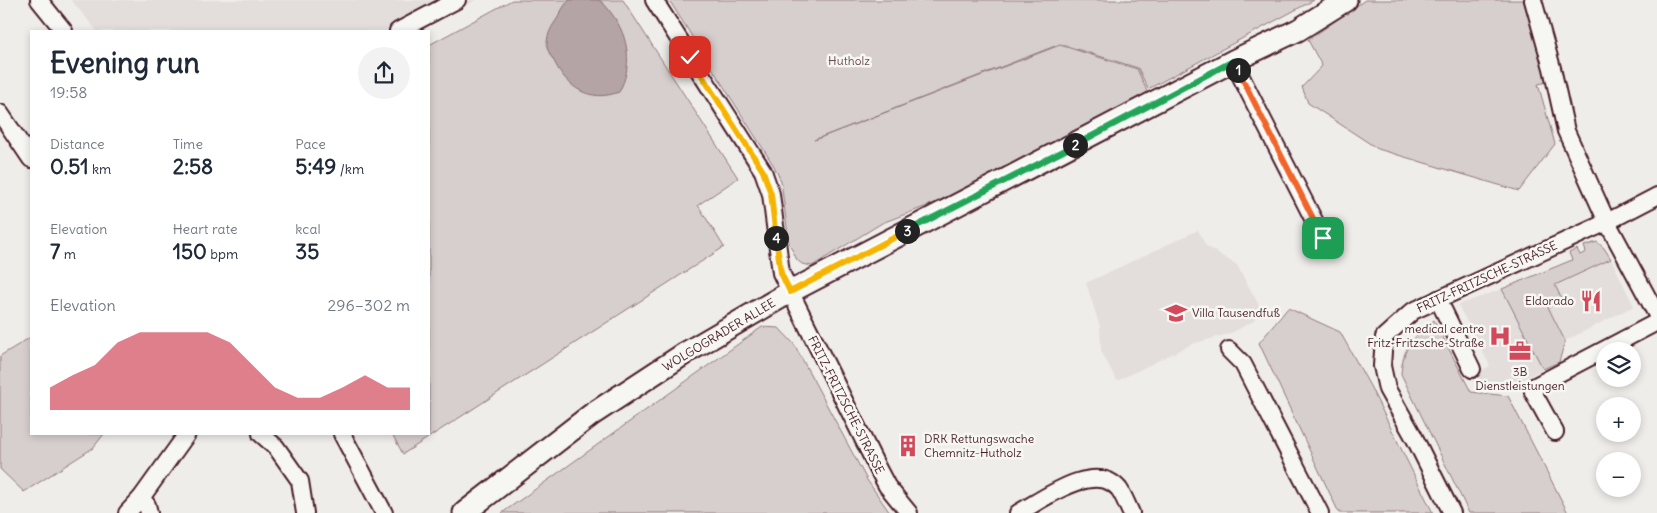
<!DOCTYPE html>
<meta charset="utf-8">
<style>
body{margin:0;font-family:Delius,sans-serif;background:#f2f2f3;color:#1f2937;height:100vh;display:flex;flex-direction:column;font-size:19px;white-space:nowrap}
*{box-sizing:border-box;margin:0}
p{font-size:16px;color:#747a83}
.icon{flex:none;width:28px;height:28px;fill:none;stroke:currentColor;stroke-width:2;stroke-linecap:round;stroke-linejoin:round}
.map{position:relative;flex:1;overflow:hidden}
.sheet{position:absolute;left:30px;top:30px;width:400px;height:405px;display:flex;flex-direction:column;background:#fff;border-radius:0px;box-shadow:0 2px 8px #0003}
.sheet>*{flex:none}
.buttons{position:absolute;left:1596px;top:342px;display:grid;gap:10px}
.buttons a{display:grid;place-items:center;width:45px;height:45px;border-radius:50%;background:#fff;box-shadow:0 2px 8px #0003;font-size:25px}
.pin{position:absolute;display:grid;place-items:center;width:42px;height:42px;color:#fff;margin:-21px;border-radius:10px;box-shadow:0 2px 8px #0006}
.km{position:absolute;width:25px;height:25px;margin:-12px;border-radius:50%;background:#222;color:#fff;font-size:14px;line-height:25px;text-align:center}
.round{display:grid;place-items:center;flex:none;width:52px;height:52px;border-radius:26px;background:#f2f2f3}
.head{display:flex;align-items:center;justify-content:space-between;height:85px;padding:0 20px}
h1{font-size:28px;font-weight:700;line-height:38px}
.figures{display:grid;grid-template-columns:repeat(3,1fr);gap:8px;height:85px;padding:5px 20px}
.figures div{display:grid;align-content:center}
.figures b{font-size:21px;font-weight:700}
.figures small{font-size:14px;font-weight:400}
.figures p{font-size:14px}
.chart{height:140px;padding:10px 20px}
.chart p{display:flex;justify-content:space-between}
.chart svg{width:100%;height:90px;margin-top:5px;fill:#d1495b;opacity:.7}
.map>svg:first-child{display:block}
</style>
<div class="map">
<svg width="1657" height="513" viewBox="0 0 1657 513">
<rect width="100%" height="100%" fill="#efedea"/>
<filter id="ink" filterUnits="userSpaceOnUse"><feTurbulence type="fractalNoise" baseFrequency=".02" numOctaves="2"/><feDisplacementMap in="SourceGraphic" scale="10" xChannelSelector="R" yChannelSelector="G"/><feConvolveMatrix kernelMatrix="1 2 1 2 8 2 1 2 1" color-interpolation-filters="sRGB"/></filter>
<g filter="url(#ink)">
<g fill="#e3dedc">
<polygon points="71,0 476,0 417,31 97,31"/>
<polygon points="1198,230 1206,246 1237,265 1259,305 1254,321 1229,334 1192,344 1117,381 1101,351 1100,327 1086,283"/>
<polygon points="1611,259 1634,306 1565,341 1548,306 1562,300 1555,285"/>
<polygon points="1502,289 1543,369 1511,385 1482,390 1469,377 1490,366 1458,305"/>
</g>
<g fill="#d7cfce" stroke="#90777c">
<polygon points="512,0 623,0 738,178 698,205 724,247 403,454 392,434 429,434 429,45"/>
<polygon points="669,0 1314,0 1148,89 1138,68 1060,44 814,140 1060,45 1137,69 1150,98 935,203 882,223 812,266 802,264 797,260 789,243 781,181 774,166"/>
<polygon points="1365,0 1523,0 1548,82 1538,84 1555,144 1519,191 1378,149 1308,103 1302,87 1322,66 1308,40"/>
<polygon points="1597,242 1604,248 1611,259 1555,285 1562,300 1548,307 1565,341 1559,362 1543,369 1502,289 1572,260 1569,253 1577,249 1580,255 1586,252 1584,246"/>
<polygon points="1288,308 1340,332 1370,386 1433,513 1339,513 1259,343"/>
<path d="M 1434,320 L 1471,392 L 1508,396 L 1568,513 L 1469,513 L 1401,374 C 1403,345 1413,339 1434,320 Z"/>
<polygon points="762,327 779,328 794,344 867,480 890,513 502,513"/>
<polygon points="31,337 31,434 104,434 93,448 24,492 0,469 0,356"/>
</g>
<path fill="#b4a4a5" stroke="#8a6f74" d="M 570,0 C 578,0 591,0 598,0 C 604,2 608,9 612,14 C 629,37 633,67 619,92 C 590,103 567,88 554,61 C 551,56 546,49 547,44 C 547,34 552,26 557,19 C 561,12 564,4 570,0 Z"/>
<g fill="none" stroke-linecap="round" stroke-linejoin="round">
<g stroke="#4a1f2b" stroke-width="20">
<g id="minor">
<polyline points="39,0 64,31"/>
<polyline points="654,0 763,171 771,194 781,273 878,469 887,486 909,513"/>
<polyline points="1533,0 1552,68 1566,131 1607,222 1657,315"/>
<polyline points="398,31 457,0"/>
<polyline points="1233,61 1323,238"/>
<polyline points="0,113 31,159"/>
<polyline points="1438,299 1472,369"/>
<polyline points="1229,350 1243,364 1320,513"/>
<polyline points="1555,432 1533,392 1535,386 1657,322"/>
<polyline points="261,434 276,447 300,481 305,513"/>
<polyline points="342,434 384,513"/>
<polyline points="141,498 147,505 149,513"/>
<polyline points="127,513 141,498 187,434"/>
<path d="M 1018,513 C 1042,500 1095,460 1119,489 C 1124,496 1127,505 1131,513"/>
<polyline points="1452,513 1414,437 1387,389 1382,366 1384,337 1413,311 1607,222 1657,196"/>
</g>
</g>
<g stroke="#4a1f2b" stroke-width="25">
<polyline id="major" points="464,513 591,415 687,352 790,292 1233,61 1298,30 1346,0"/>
</g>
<use href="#minor" stroke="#f6f6f2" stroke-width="16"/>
<use href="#major" stroke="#f6f6f2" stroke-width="21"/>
</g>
</g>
<g fill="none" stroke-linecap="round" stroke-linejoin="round" filter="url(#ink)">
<g stroke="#fff" stroke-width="10">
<polyline id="split-1" points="1238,70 1323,238"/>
</g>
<g stroke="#fff" stroke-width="10">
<polyline id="split-2" points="1075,145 1233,61 1238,70"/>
</g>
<g stroke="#fff" stroke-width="10">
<polyline id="split-3" points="907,231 1075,145"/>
</g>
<g stroke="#fff" stroke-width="10">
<polyline id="split-4" points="776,238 781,273 790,292 907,231"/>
</g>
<g stroke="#fff" stroke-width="10">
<polyline id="split-5" points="690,57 763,171 771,194 776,238"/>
</g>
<use href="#split-1" stroke="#f0652b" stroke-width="6"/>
<use href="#split-2" stroke="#22a559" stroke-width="6"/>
<use href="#split-3" stroke="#22a559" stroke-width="6"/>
<use href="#split-4" stroke="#f5b400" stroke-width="6"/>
<use href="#split-5" stroke="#f5b400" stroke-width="6"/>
</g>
<defs>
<g id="restaurant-bare" transform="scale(1.725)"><path d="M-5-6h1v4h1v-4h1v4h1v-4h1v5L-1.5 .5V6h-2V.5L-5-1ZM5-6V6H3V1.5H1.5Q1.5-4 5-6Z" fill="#d1495b" stroke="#f6f6f2" stroke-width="2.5" paint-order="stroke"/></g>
<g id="school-bare" transform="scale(1.725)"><path d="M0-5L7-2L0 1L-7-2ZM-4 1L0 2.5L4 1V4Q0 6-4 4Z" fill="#d1495b" stroke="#f6f6f2" stroke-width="2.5" paint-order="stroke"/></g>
<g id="hospital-bare" transform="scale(1.725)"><path d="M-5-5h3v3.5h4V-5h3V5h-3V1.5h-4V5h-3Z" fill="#d1495b" stroke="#f6f6f2" stroke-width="2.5" paint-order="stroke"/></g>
<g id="office-bare" transform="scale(1.725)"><path d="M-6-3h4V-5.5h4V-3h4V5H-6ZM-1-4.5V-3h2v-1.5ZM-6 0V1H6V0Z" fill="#d1495b" stroke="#f6f6f2" stroke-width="2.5" paint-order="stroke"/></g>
<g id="building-bare" transform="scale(1.725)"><path d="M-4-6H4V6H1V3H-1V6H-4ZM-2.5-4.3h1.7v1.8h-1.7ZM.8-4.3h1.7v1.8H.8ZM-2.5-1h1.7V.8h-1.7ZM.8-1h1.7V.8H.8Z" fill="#d1495b" stroke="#f6f6f2" stroke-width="2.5" paint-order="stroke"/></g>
</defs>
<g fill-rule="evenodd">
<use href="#restaurant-bare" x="1591" y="301"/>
<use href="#school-bare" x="1176" y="313"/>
<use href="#hospital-bare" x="1500" y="336"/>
<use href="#office-bare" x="1520" y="351"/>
<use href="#building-bare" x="908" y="446"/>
</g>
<g text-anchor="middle" stroke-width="5" stroke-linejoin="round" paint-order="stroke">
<g font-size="12" fill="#6d4b54" stroke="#f6f6f2">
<text x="849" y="65">Hutholz</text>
</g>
<g font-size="12" fill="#4a1f2b" stroke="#f6f6f2">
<text transform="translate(1487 277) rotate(-25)" y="4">FRITZ-FRITZSCHE-STRASSE</text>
<text transform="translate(719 335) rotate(-31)" y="4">WOLGOGRADER ALLEE</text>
<text transform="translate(846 405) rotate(63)" y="4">FRITZ-FRITZSCHE-STRASSE</text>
</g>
<g font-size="12" fill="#4a1f2b" stroke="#f6f6f2" text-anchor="end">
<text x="1574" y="305">Eldorado</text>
<text x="1192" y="317" text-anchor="start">Villa Tausendfuß</text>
<text x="1484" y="333">medical centre<tspan x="1484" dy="14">Fritz-Fritzsche-Straße</tspan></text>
<text x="1520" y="376" text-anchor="middle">3B<tspan x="1520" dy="14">Dienstleistungen</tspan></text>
<text x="924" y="443" text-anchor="start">DRK Rettungswache<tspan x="924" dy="14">Chemnitz-Hutholz</tspan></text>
</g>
</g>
</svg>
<div class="buttons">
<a><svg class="icon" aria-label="layers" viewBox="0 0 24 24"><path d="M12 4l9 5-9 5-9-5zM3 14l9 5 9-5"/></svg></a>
<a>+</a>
<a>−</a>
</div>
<div class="pin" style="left:1323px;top:238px;background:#1e9e55"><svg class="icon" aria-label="arrive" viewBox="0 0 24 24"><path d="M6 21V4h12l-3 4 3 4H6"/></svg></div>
<div class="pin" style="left:690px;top:57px;background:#d93025"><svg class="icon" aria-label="check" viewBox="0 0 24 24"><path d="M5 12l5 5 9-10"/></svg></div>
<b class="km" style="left:1238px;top:70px">1</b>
<b class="km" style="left:1075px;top:145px">2</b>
<b class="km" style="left:907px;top:231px">3</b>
<b class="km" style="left:776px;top:238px">4</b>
<section class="sheet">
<div class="head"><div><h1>Evening run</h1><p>19:58</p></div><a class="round"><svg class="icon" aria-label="share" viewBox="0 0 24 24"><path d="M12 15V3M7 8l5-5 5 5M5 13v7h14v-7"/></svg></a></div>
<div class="figures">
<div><p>Distance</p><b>0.51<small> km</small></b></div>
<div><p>Time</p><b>2:58</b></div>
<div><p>Pace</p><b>5:49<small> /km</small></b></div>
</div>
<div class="figures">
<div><p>Elevation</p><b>7<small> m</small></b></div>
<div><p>Heart rate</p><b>150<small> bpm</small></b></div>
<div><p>kcal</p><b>35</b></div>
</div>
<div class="chart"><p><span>Elevation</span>296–302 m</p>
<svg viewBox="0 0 160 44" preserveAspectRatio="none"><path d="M0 44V33L10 27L20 22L30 11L40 6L50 6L60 6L70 6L80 11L90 22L100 33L110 38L120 38L130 33L140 27L150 33L160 33V44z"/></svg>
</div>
</section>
</div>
